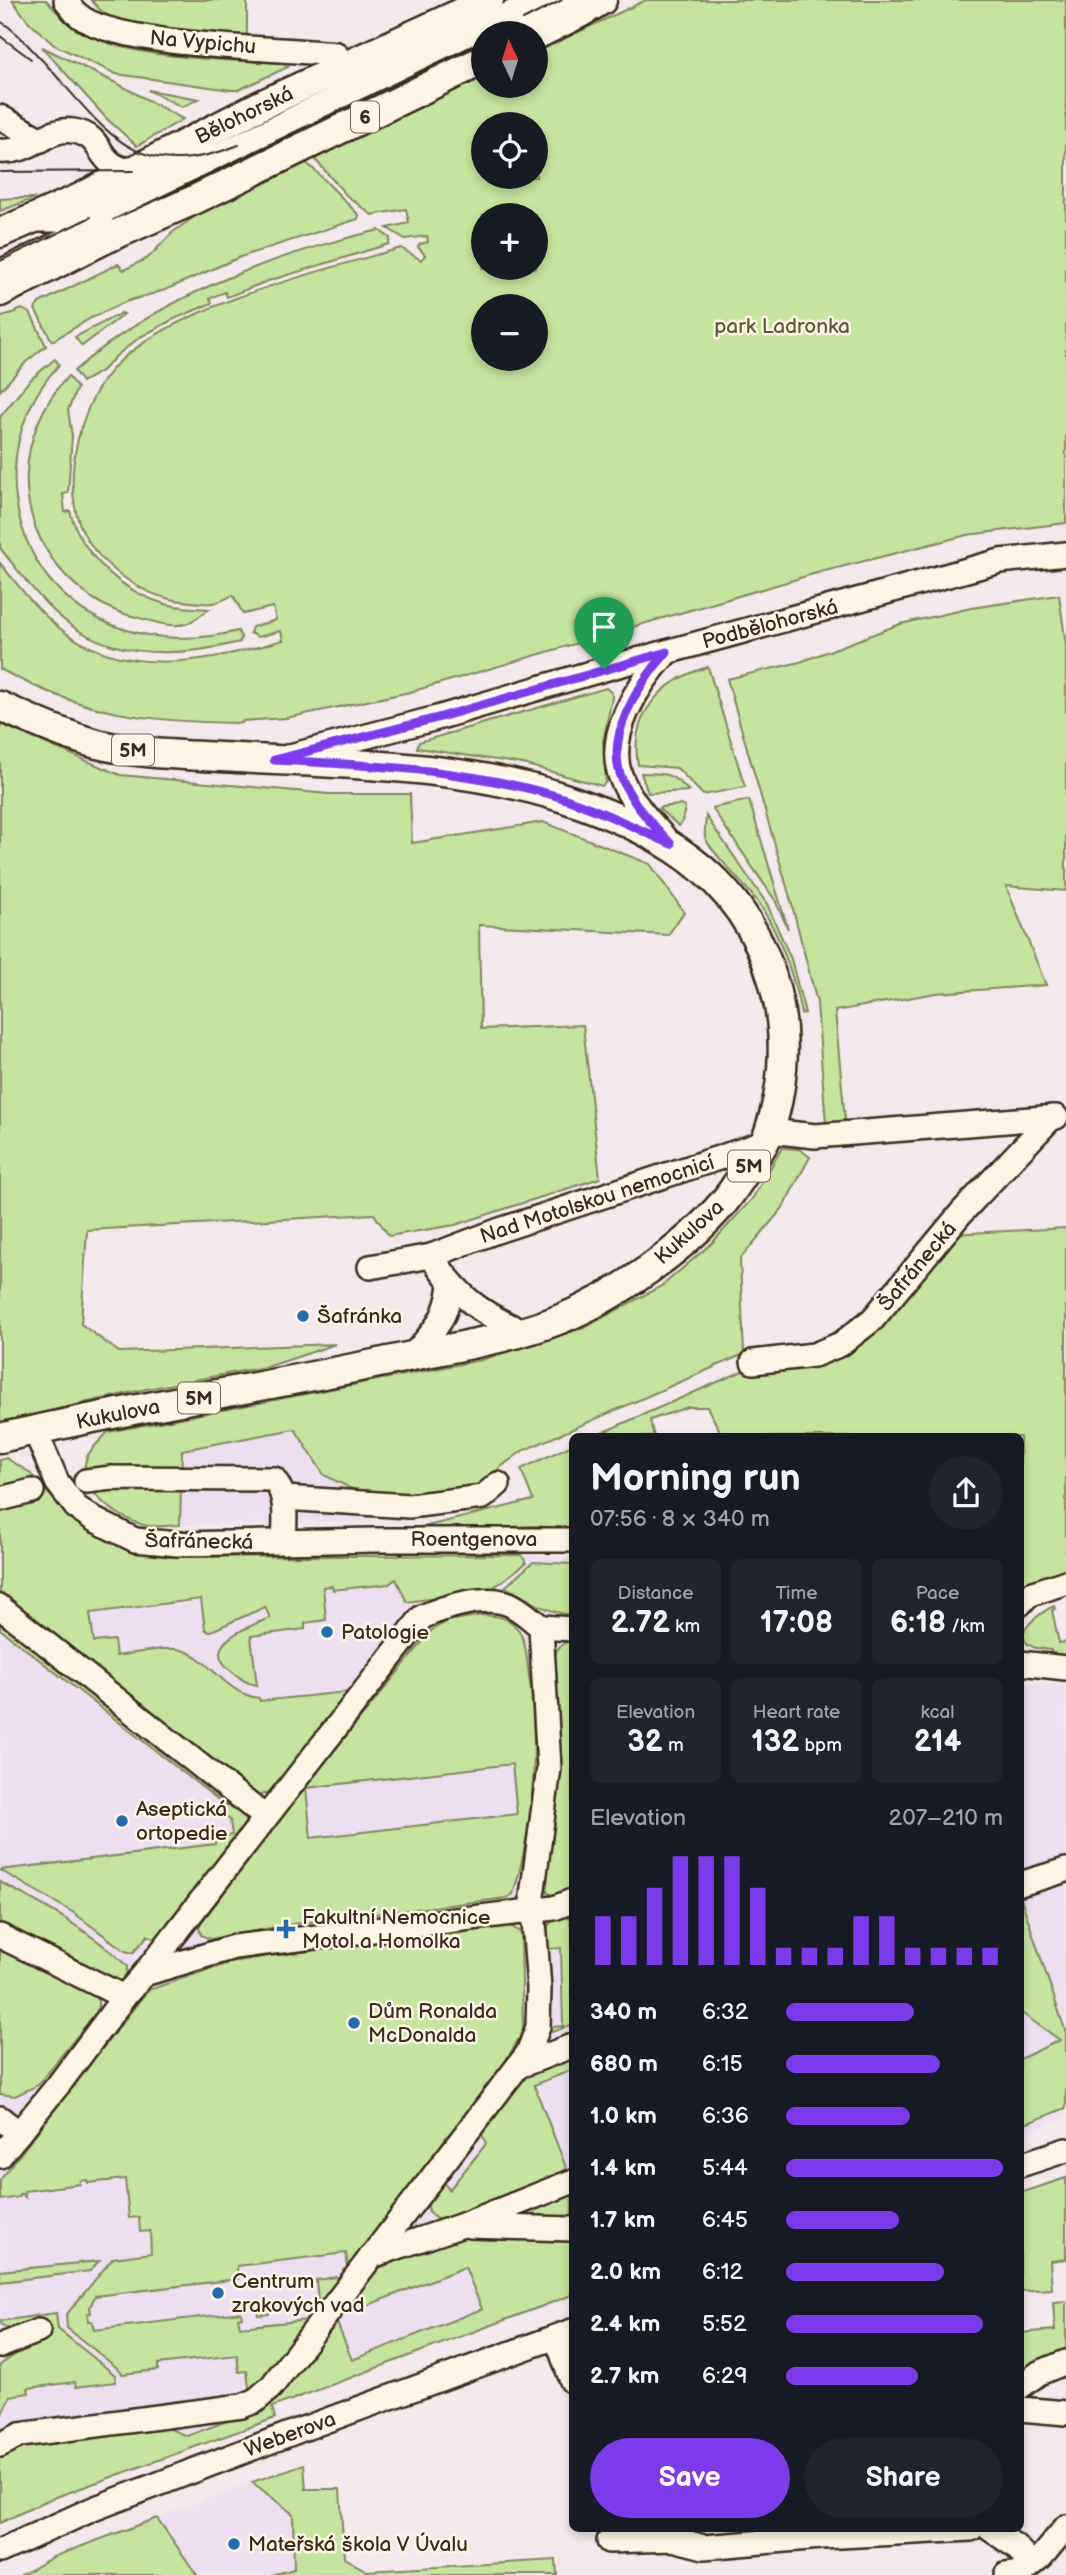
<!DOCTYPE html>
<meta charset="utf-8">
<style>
body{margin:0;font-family:"Balsamiq Sans",sans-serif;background:#20242c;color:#f1f3f6;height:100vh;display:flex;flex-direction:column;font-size:26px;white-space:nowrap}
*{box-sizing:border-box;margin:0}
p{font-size:23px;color:#9ea1a6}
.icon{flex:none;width:38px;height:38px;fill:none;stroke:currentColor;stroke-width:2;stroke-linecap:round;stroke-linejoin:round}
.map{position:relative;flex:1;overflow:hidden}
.details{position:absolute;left:569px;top:1433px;width:455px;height:1099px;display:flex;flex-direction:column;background:#171b24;border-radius:10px;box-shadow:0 4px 10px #0003}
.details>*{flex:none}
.needle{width:46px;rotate:356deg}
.controls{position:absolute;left:471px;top:21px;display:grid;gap:14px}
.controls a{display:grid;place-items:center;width:77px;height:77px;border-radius:50%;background:#171b24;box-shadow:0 4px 10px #0003;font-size:35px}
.pin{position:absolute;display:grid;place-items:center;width:60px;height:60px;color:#fff;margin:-72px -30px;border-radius:50% 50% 50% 0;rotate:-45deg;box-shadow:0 0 7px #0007}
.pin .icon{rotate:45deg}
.round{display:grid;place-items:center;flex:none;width:74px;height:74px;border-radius:37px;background:#20242c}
.head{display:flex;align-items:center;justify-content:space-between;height:119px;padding:0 21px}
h1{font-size:38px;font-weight:700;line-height:52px}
.metrics{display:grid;grid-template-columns:repeat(3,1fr);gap:10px;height:119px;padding:7px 21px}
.metrics div{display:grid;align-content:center;border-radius:10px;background:#20242c;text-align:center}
.metrics b{font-size:30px;font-weight:700}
.metrics small{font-size:19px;font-weight:400}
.metrics p{font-size:19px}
.chart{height:196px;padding:14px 21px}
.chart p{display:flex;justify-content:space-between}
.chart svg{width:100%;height:126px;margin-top:7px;stroke:#7c3aed;stroke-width:6}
.primary-button{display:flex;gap:14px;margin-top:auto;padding:14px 21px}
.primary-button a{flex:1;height:80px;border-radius:42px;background:#7c3aed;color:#fff;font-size:28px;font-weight:700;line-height:80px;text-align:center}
.primary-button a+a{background:#20242c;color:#f1f3f6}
ul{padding:0 21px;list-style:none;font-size:23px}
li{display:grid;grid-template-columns:112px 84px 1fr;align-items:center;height:52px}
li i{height:18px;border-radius:9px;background:#7c3aed}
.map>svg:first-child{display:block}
</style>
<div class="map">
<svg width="1066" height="2575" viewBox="0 0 1066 2575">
<rect width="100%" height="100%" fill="#f3e8eb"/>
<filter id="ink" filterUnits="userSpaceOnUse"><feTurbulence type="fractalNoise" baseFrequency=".0143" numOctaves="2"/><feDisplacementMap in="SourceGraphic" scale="14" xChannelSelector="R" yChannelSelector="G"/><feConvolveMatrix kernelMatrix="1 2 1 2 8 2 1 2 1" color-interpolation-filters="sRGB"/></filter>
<g filter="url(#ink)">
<g fill="#eddff0">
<polygon points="296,1429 324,1475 378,1502 371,1521 180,1525 181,1450"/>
<polygon points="54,1500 67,1515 109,1540 136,1552 163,1557 535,1555 572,1560 572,2298 272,2407 275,2418 48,2500 0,2523 0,1513"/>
<polygon points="1020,1683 1066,1687 1066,2117 1020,2134"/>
<polygon points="252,2482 293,2514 294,2570 272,2575 197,2575 157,2518"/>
</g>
<g fill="#c5e49d" stroke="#80875e" stroke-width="2" fill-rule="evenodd">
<path d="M 12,0 L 46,0 C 58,14 71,27 88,35 C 141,60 223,59 281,63 L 288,67 L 238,90 L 231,90 L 116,74 L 54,45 L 28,21 Z"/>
<path d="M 91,0 L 247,0 L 247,36 C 212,33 136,31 107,15 C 101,12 96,5 91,0 Z"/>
<path d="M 646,0 L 1066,0 L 1066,523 L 967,535 L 817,573 L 410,692 L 286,718 L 243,721 L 242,723 C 147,722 85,715 0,669 L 0,563 C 18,585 36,609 58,627 C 122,680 211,662 283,640 L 281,631 L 258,637 L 250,633 L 252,627 L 276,620 L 273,607 L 243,614 L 233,595 C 212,607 205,603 182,601 C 142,597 95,563 80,525 C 61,476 81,399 118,363 C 178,305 320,271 401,248 L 421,260 L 425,255 L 418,247 L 420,244 L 428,242 L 427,236 L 405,239 L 387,228 L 409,223 L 406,209 L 372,215 L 346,195 L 314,158 L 483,77 L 483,86 L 536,86 L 536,52 ZM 483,124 L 536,124 L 536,177 L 483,177 ZM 536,215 L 536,268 L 483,268 L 483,215 ZM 483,306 L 536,306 L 536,359 L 483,359 Z"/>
<polygon points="42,47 118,84 183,119 137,146 106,118"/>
<polygon points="148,90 199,99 182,107"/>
<path d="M 304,162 C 312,164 347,205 359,215 L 358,219 L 240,257 L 165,290 L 125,302 L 91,318 L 52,341 L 35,309 L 39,303 L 118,264 L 124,270 L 148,258 L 173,232 L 211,205 Z"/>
<polygon points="17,198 35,198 0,211 0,199"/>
<path d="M 379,230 L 390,238 L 389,244 L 265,282 L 227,297 L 225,292 L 210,298 L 212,303 L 172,320 L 140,337 L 116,356 L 102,371 L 82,382 L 74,371 C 158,297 270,256 379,230 Z"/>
<polygon points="22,309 31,314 46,346 26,362 0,391 0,318"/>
<polygon points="121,313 124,314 82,346 75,337"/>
<path d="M 55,359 L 59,365 C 4,423 0,515 48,578 C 61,593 75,607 93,616 C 137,640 189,643 238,631 L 241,637 L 240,642 C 184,656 118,660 69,624 C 42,604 21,574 0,548 L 0,417 L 29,381 Z"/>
<path d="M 68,376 L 77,388 L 68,410 L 72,436 L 68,493 L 63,494 L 65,512 L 70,511 C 81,554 120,590 162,603 C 178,608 194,608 210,609 C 203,613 196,620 188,623 C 174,629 150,621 136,617 C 108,611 87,597 68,578 C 11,520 15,434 68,376 Z"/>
<polygon points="1059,595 1066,645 1066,891 1006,886 1046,985 936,993 835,1011 845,1120 826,1125 817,1003 791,901 727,679 800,662 900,624 971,608"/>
<path d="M 708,667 L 745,787 L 703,795 L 677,768 L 638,765 C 629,714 662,680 708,667 Z"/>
<polygon points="606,688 612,693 612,698 603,741 606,782 602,786 523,764 417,748 419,742"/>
<polygon points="0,724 120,775 329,794 410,794 412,843 543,822 650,864 684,912 668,935 479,925 481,1029 583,1025 600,1178 455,1225 389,1236 374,1214 87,1230 81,1324 119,1352 336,1344 270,1366 146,1389 0,1422"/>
<path d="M 641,773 C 665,773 672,773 689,791 L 648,793 Z"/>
<polygon points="749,800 788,929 775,900 712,808"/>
<polygon points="680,805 685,807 682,822 679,826 659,809 661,807"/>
<path d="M 706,816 L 767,904 L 791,959 L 805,1013 L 801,1014 C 794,976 782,941 762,908 C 752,891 707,849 705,837 C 704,831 706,822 706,816 Z"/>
<path d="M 782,1148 L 799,1149 L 810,1157 L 782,1209 L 740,1259 L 744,1354 L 522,1451 L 471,1490 L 378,1502 L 324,1475 L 295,1429 L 182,1450 L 180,1525 C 169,1525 153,1528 143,1525 C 117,1517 74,1489 87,1457 C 91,1448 101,1440 108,1432 L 481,1360 L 586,1327 L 663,1285 L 712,1243 L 752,1199 Z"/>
<polygon points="1066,1228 1066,1572 1020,1589 1020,1437 721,1437 722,1435 707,1407 688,1407 650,1420 654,1437 592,1437 745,1370 814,1360 949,1234"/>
<polygon points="572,1445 572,1529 535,1526 385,1531 427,1526 533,1500 521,1469"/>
<path d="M 6,1458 L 29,1472 L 67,1514 L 81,1525 L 136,1552 L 170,1557 L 522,1555 L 526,1563 L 489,1591 L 407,1602 L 396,1579 L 389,1584 L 333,1590 L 332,1586 L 323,1587 L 326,1620 L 305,1623 L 305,1629 L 251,1636 L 257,1685 C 244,1683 239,1677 229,1669 C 199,1643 252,1625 270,1618 L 265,1607 L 209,1632 L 205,1629 L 201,1599 L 90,1613 L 94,1642 L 114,1640 L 116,1656 C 133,1654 160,1647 176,1649 C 209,1653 221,1693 259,1698 L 260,1701 L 346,1692 L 347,1695 L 292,1769 L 290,1768 C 279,1781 270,1800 251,1794 L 0,1600 L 0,1460 Z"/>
<path d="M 533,1562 L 572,1564 L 572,1615 C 541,1611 531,1599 505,1587 Z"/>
<path d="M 1054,1606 L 1055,1609 L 1052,1610 L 1059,1643 L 1066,1642 L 1066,1656 L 1050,1655 L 1051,1650 C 1045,1649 1038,1649 1033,1647 C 1007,1635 1042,1611 1054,1606 Z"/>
<polygon points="0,1614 17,1635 26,1635 245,1816 245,1827 157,1941 148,1935 133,1953 125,1951 74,1913 0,1870 215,1844 215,1838 232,1835 230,1820 221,1813 226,1806 0,1629"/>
<path d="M 482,1615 C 494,1616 508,1616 516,1627 C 526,1639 526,1654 528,1668 C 539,1740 535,1824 513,1894 L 507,1898 L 293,1924 L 210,1939 L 201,1935 L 199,1928 L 201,1923 L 304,1788 L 432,1630 L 448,1621 ZM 512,1764 L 517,1814 L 311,1838 L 306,1788 Z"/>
<path d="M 572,1640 L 572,1892 L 556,1897 L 548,1893 L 544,1883 L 551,1663 C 555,1651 560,1643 572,1640 Z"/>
<path d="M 0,1882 C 45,1906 91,1931 127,1966 L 126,1977 L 119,1983 L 0,1925 Z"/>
<polygon points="1020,1896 1066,2033 1066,2108 1020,2126 1020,2059 1060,2040 1020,2012"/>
<path d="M 563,1917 L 572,1919 L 570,1923 L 572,1930 L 572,2025 L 552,2032 L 547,2027 L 563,2026 L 561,1948 L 545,1949 C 545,1932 545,1920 563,1917 Z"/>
<polygon points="510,1926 519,1931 521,1935 523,2032 500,2070 331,2301 269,2310 269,2314 258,2315 257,2310 318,2302 316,2280 343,2276 343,2270 348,2268 346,2253 237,2266 238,2279 95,2296 90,2307 91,2313 87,2314 88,2321 92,2321 94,2330 241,2312 242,2317 238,2318 240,2327 317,2319 253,2391 249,2388 247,2371 239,2372 237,2355 158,2364 158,2370 122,2374 121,2371 67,2328 66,2315 113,2258 151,2253 150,2231 140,2232 139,2217 129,2218 125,2179 88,2183 87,2180 80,2181 80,2184 24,2191 25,2197 22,2194 19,2194 19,2197 0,2200 0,2180 148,1990 229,1963 267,1956"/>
<polygon points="0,1947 93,1993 98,2001 98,2010 38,2085 15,2096 0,2094"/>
<path d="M 572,2057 L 572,2070 L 534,2085 L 569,2175 L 441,2221 C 417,2212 432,2194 443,2180 L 449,2190 L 486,2144 L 479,2127 L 518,2078 Z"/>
<polygon points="1066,2178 1066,2259 1050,2261 1052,2289 1020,2291 1020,2193"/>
<polygon points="572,2191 572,2222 508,2219"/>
<path d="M 470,2233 L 572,2236 L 572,2295 L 272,2407 L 275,2418 L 48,2500 L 0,2523 L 0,2453 L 21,2443 L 153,2422 L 187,2436 L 246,2414 L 366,2273 ZM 465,2267 L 482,2309 L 352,2360 L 335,2318 Z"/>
<polygon points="99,2261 90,2271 0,2282 0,2271"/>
<polygon points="1066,2301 1066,2352 1020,2374 1020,2333 1055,2330 1053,2302"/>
<polygon points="56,2313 58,2329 115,2375 116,2382 76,2387 75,2382 28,2388 29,2393 10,2396 0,2418 0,2365 48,2332 44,2320 11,2330 0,2324 0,2321"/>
<polygon points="304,2464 306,2489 340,2489 344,2558 367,2571 556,2560 557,2575 272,2575 294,2569 293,2514 252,2482"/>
<polygon points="157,2518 197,2575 21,2575 53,2557"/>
</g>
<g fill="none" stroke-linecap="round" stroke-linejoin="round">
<g stroke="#3b2a1e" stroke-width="28">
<g id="minor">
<path d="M 66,0 C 69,4 72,10 76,13 C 109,47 283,48 336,54 L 343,68"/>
<polyline points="520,21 584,0"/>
<polyline points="0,117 41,140"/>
<path d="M 0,151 C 31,154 46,127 73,131 C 109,136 92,171 140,171"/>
<polyline points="35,220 71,220 91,217 538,0"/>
<polyline points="0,272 101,223"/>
<polyline points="290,756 437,718 604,669 1000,561 1066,554"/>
<path d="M 664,837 C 647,819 632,802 622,780 C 603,736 639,683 667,652"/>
<polyline points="770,1131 815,1136 1056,1117"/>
<path d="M 431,1256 C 459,1296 476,1311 521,1331"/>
<polyline points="370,1267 431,1256 497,1231 764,1143"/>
<path d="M 412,1356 C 434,1331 447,1319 451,1285"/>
<polyline points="753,1362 814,1355 841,1344 873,1319 961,1213 1052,1117"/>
<polyline points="35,1430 57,1482 76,1507 95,1520 135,1540 178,1544 376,1540 572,1540"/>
<path d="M 86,1481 L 112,1478 L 274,1479 C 288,1497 285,1519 284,1542"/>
<polyline points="284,1498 409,1506 483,1497 498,1484"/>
<polyline points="0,1499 32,1491"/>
<polyline points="1020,1604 1028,1595 1066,1582"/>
<polyline points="0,1607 265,1817"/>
<polyline points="541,1627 572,1629"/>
<polyline points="1020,1663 1066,1668"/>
<polyline points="1020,1884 1066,1870"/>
<polyline points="0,1936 124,1997"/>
<polyline points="144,1974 234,1947 554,1908 572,1901"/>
<polyline points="519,2066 572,2046"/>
<polyline points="0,2118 19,2133"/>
<path d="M 0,2156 L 59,2084 L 124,1997 L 144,1974 L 422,1617 C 444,1607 486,1594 509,1604 C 521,1609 531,1619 541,1627 L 549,1768 L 532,1896 L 539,1988 L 538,2027 L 528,2053 L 271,2387 L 255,2401 L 242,2406 L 20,2435 L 0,2445"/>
<polyline points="1020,2165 1066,2150"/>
<polyline points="470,2226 572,2229"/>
<polyline points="371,2256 460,2226 571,2182"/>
<polyline points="556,2337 572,2381"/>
<polyline points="0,2346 38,2331"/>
<polyline points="1020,2387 1039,2373 1066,2362"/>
<polyline points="1020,2409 1066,2413"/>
<polyline points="990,2529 1015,2546 1032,2564"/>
<polyline points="609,2541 673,2539 704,2547 822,2537 971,2529"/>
<polyline points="0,2551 93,2509 300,2430 572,2331"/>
<polyline points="1006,2575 1022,2573 1041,2557 1066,2527"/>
</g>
</g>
<g stroke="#3b2a1e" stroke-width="33">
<g id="major">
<polyline points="536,35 580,13 602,0"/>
<polyline points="0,233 82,197 261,105 489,0"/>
<polyline points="0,292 103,240 194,200 483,60"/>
<path d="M 0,706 C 31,720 64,735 97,744 C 142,755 191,755 237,758 C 347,764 459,764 564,798 C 671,833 754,885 778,1001 C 787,1044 783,1091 769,1132 C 764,1147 753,1159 745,1172 C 738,1182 731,1194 723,1203 C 685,1248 617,1296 563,1318 C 512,1339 453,1347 398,1359 C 266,1387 132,1407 0,1438"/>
</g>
</g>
<use href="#minor" stroke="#fcf5e5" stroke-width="23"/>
<use href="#major" stroke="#fcf5e5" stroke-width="28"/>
<g stroke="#3b2a1e" stroke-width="2">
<polyline points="523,20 562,0"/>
<path d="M 0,21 C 17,31 29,47 43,61 C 107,131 134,186 239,145"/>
<polyline points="0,36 31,59"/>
<polyline points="0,172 133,171"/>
<polyline points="0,261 91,217"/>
</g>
</g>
</g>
<g fill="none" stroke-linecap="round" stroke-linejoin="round" filter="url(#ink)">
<g stroke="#fff" stroke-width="14">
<path id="route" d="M 667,652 C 639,683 604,736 622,779 C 633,805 652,824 671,844 C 636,828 600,810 563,798 C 468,769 372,765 274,760 L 437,718 Z"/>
</g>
<use href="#route" stroke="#7c3aed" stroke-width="9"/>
</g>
<g fill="#1f6fb2" stroke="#fcf5e5" stroke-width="2.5">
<circle cx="303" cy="1316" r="7"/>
<circle cx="327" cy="1632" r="7"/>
<circle cx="122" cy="1821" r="7"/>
<path d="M282.5 1918.5h7v7h7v7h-7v7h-7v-7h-7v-7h7z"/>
<circle cx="354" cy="2023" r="7"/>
<circle cx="218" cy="2293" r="7"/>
<circle cx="234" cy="2544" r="7"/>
</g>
<g text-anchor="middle" stroke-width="5" stroke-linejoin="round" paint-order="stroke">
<g fill="#fcf5e5" stroke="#75675a" stroke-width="2">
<rect x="351" y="101.5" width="28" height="31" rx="5"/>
<rect x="112" y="734.5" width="42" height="31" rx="5"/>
<rect x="728" y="1150.5" width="42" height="31" rx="5"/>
<rect x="178" y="1382.5" width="42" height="31" rx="5"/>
</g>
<g font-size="19" font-weight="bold" fill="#3b2a1e">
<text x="365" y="124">6</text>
<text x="133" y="757">5M</text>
<text x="749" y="1173">5M</text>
<text x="199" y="1405">5M</text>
</g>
<g font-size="21" fill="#3b2a1e" stroke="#fcf5e5">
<text transform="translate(203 42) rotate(5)" y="7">Na Vypichu</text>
<text transform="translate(244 115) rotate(-26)" y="7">Bělohorská</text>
<text transform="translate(770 624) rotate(-15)" y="7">Podbělohorská</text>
<text transform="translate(597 1199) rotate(-18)" y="7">Nad Motolskou nemocnicí</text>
<text transform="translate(689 1232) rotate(-42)" y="7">Kukulova</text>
<text transform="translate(917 1266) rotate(-50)" y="7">Šafránecká</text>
<text transform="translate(118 1414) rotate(-11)" y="7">Kukulova</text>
<text x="474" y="1546">Roentgenova</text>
<text transform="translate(199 1541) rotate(1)" y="7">Šafránecká</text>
<text transform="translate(290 2434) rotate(-20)" y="7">Weberova</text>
</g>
<g font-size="21" fill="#5e583e" stroke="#fcf5e5">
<text x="782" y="333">park Ladronka</text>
</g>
<g font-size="21" fill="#3b2a1e" stroke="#fcf5e5" text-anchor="start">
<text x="317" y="1323">Šafránka</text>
<text x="341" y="1639">Patologie</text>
<text x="136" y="1816">Aseptická<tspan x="136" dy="24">ortopedie</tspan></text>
<text x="302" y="1924">Fakultní Nemocnice<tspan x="302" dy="24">Motol a Homolka</tspan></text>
<text x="368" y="2018">Dům Ronalda<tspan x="368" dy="24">McDonalda</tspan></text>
<text x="232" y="2288">Centrum<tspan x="232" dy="24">zrakových vad</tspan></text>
<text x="248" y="2551">Mateřská škola V Úvalu</text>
</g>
</g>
</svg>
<div class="controls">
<a><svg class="needle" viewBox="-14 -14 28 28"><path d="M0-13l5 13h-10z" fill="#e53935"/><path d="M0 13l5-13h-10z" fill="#9ea1a6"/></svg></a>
<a><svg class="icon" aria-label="locate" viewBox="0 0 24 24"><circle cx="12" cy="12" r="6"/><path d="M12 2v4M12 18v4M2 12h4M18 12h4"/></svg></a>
<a>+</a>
<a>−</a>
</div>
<div class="pin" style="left:604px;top:669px;background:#1e9e55"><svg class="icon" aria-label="arrive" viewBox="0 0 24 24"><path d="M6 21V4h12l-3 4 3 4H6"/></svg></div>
<section class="details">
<div class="head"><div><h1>Morning run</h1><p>07:56 · 8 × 340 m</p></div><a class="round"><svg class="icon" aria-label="share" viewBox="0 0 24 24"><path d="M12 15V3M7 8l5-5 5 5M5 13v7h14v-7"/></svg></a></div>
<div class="metrics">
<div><p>Distance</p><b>2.72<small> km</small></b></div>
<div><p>Time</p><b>17:08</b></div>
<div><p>Pace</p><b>6:18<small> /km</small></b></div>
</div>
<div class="metrics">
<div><p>Elevation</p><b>32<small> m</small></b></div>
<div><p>Heart rate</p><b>132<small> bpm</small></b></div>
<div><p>kcal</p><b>214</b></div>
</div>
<div class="chart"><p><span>Elevation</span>207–210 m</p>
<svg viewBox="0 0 160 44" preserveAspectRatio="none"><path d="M5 44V27M15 44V27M25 44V17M35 44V6M45 44V6M55 44V6M65 44V17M75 44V38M85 44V38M95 44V38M105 44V27M115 44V27M125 44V38M135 44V38M145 44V38M155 44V38"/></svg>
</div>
<ul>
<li><b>340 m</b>6:32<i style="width:59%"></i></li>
<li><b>680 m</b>6:15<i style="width:71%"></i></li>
<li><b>1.0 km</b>6:36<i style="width:57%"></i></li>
<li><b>1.4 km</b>5:44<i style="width:100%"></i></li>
<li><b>1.7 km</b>6:45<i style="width:52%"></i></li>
<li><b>2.0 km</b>6:12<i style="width:73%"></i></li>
<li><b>2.4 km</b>5:52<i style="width:91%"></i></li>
<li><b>2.7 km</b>6:29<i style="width:61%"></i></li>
</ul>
<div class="primary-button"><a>Save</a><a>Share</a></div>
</section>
</div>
